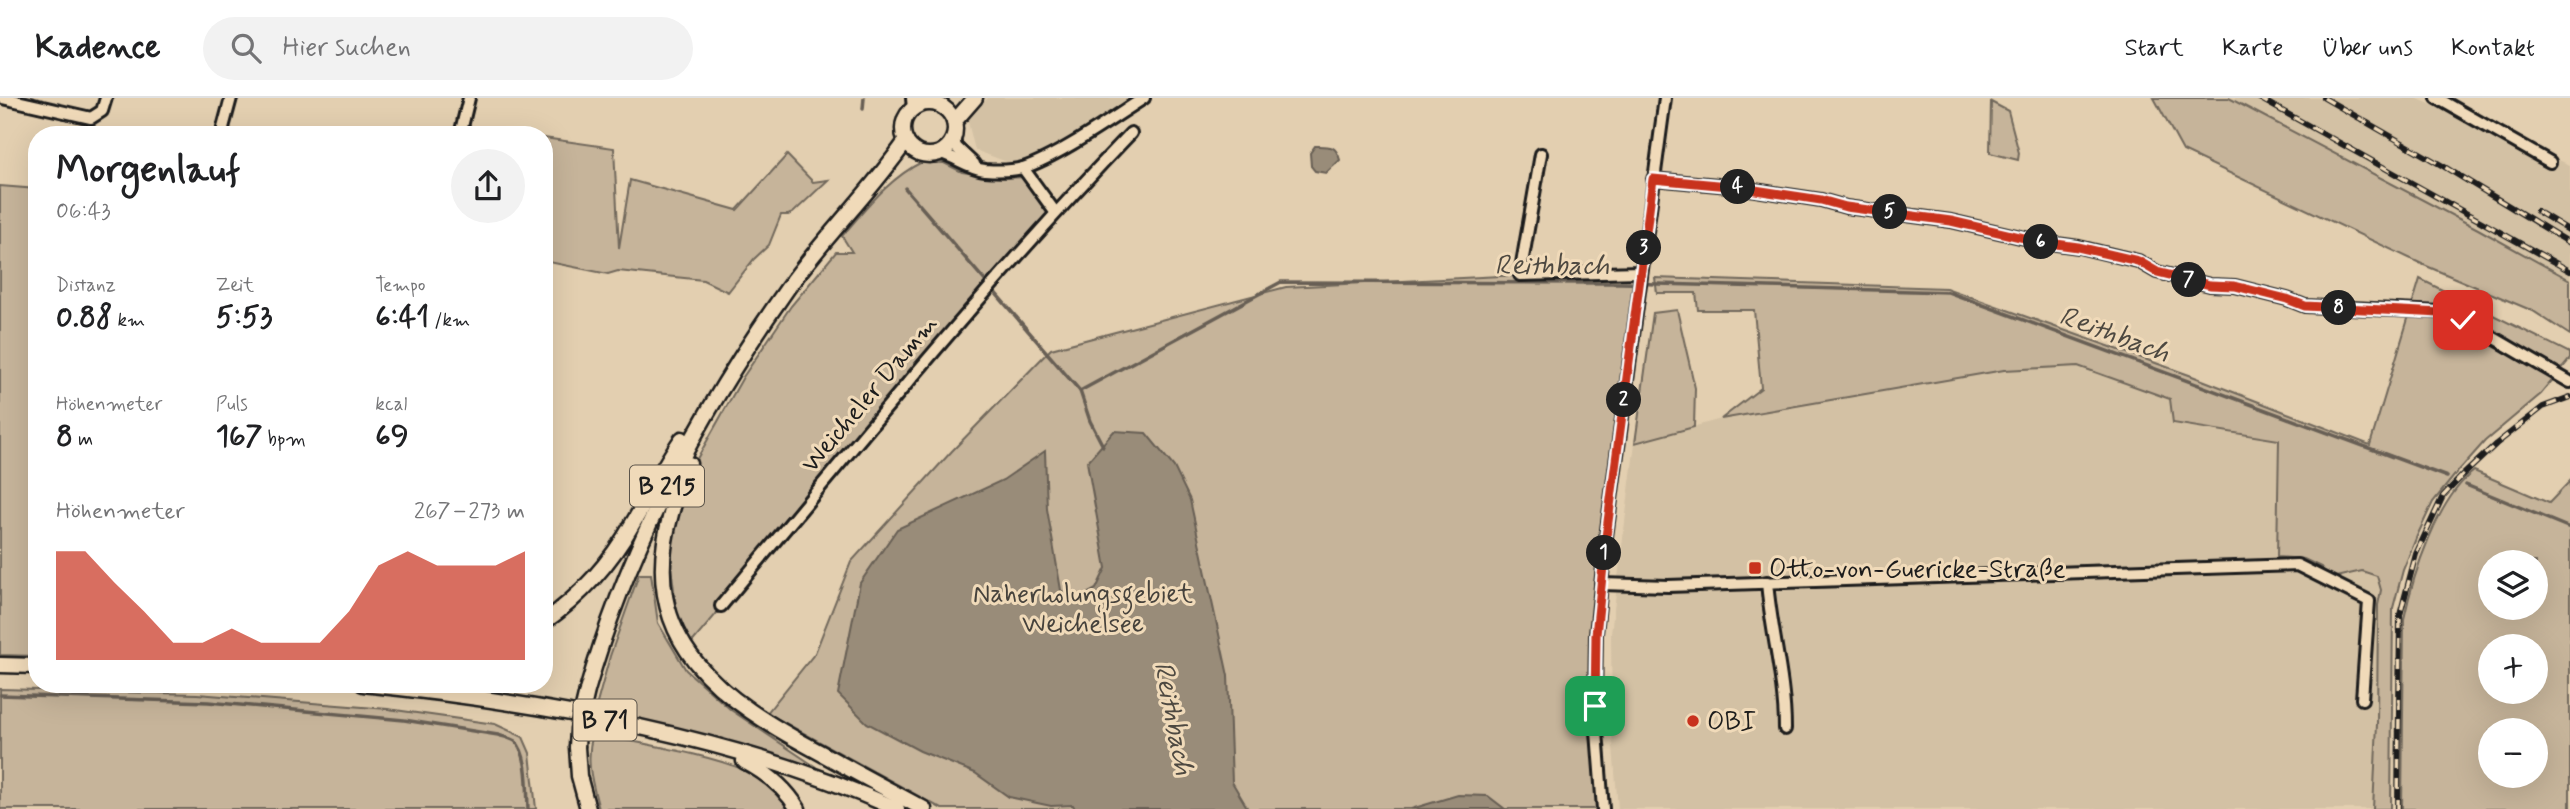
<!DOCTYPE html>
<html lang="de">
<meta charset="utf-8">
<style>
body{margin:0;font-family:Mynerve,sans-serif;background:#f2f2f2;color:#202124;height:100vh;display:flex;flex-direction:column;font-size:26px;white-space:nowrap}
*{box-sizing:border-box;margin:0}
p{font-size:23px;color:#757577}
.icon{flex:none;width:38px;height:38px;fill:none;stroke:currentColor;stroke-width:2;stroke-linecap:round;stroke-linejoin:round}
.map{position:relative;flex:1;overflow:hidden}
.sheet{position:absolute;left:28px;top:28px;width:525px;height:567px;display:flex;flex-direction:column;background:#fff;border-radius:28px;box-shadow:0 7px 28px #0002}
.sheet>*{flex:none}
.fabs{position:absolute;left:2478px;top:452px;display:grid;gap:14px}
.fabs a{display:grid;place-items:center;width:70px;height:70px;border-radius:50%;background:#fff;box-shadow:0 7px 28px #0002;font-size:35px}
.pin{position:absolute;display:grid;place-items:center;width:60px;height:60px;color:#fff;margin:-30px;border-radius:14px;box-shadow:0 4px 10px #0006}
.km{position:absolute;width:35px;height:35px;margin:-18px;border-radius:50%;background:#222;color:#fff;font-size:19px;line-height:35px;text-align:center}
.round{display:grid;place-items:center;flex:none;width:74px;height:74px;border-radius:37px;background:#f2f2f2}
.summary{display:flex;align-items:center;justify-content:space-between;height:119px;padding:0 28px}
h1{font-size:38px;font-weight:700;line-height:52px}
.metrics{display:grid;grid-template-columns:repeat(3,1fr);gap:10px;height:119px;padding:7px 28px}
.metrics div{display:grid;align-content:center}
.metrics b{font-size:30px;font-weight:700}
.metrics small{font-size:19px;font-weight:400}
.metrics p{font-size:19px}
.chart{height:196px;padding:14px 28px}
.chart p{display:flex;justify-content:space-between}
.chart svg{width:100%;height:126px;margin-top:7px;fill:#c8321e;opacity:.7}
header{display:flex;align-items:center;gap:42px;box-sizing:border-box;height:98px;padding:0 35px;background:#fff;border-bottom:2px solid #e0e0e0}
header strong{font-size:33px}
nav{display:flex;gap:38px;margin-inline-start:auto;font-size:24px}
.search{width:490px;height:63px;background:#f2f2f2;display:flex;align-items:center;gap:18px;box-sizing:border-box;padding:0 24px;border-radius:38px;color:#757577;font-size:26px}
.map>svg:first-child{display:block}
</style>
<header>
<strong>Kadence</strong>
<div class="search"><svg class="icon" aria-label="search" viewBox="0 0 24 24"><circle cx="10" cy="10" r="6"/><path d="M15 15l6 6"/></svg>Hier suchen</div>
<nav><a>Start</a><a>Karte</a><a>Über uns</a><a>Kontakt</a></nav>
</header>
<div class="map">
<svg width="2570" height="711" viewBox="0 0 2570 711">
<rect width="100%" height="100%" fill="#e3cfb0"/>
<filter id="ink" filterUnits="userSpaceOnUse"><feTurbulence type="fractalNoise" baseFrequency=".0143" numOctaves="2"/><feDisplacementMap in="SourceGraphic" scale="14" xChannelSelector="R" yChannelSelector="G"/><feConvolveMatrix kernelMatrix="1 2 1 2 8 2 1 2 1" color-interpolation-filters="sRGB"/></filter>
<g filter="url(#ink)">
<g fill="#d3c1a4">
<polygon points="988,0 1144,0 1023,70 975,52 967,20"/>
<polygon points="2229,0 2416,0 2570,67 2570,182 2478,131"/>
<polygon points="2078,268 2171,301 2173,325 2279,342 2280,361 2304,461 2336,479 2362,473 2377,477 2381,492 2378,507 2377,621 2373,711 1618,711 1612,636 1611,535 1635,345 1721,321 2004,272"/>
</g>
<g fill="#c6b49a" stroke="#71685b" stroke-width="2" fill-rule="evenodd">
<polygon points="2154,0 2229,0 2478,131 2570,182 2570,237 2533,213 2424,167 2183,53"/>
<polygon points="1991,4 2008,13 2019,55 2018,62 1990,55"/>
<polygon points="544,40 614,50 619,150 630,82 737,112 787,57 813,84 828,82 793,115 788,117 781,117 769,147 754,161 728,194 703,182 618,173 608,176 544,163"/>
<path d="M 922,64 L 944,65 L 962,74 L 1002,80 L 1028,79 L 1055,114 L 690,547 L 678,524 L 671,468 L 674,415 L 689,375 L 743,279 L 791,208 L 836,154 L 852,154 L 842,138 C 866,111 889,80 922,64 Z"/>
<polygon points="0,88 37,91 37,558 0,557"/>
<polygon points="1641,174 1596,536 1603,711 942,711 767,615 815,555 851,464 952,353 1051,251 1286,189 1520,177"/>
<polygon points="1655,180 1946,190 2192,278 2370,347 2420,181 2570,255 2570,261 2541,296 2485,343 2454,378 2433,404 2417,438 2403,472 2393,510 2391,711 2373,711 2377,626 2378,507 2381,492 2377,478 2362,473 2336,479 2326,476 2321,469 2304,461 2277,459 2279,342 2173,325 2170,301 2078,268 2004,272 1721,321 1761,290 1754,212 1698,212 1696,195 1657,195"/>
<polygon points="1677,212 1695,290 1694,329 1635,345 1653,215"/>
<path d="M 2474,373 L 2549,405 L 2570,383 L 2570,711 L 2402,711 L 2404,521 C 2413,477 2437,401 2474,373 ZM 2490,464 L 2536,464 L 2536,509 L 2490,509 ZM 2490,548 L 2536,548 L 2536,593 L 2490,593 ZM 2490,632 L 2536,632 L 2536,677 L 2490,677 Z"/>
<polygon points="639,476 651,476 658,525 686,572 731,612 816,669 596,609 610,558"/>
<polygon points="0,591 197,596 388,611 495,626 523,639 530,655 536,711 0,711"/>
<path d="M 593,635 C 640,646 700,654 745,672 C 763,680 779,694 788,711 L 599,711 C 592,684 585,663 593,635 Z"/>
</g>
<g fill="#998c79" stroke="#675f54" stroke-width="2">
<path d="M 1315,48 C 1330,48 1336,47 1340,62 L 1326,75 L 1315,73 L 1311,68 L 1310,55 Z"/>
<polygon points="1114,333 1146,335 1174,369 1190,402 1228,578 1232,684 1248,711 1075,711 1073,707 1051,708 1009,699 975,675 920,653 867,625 838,596 860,485 897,431 1003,382 1045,353 1047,411 1061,492 1074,503 1096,491 1106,470 1087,364"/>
<polygon points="2507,536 2522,538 2523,548 2494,548 2494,544"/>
<polygon points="1458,697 1488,698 1505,711 1411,711"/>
</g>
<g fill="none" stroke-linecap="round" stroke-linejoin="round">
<g stroke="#675f54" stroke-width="3.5">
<polyline points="863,11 864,0"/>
<polyline points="905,90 1080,293"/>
<polyline points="1103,348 1090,323 1080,293 1281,184 1621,185 1948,194 2447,379"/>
<polyline points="2466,387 2570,430"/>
<path d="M 0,597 L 208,604 L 404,622 L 498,637 C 504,639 510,640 515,643 C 529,656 527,693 528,711"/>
</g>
<g stroke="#1c1c1c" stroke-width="16">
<g id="minor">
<polyline points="3,0 91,20 102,13 106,0"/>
<polyline points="912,0 913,11"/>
<polyline points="922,0 929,5"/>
<polyline points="2437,0 2550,64"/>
<polyline points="225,37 223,30 231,0"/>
<polyline points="460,37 469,0"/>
<polyline points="954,41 956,49 974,66"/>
<path d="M 940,55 C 956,59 968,70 985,72 C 997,73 1011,73 1023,70 C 1059,58 1111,21 1144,0"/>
<polyline points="1541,56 1520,177 1641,174"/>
<polyline points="1023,70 1055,114"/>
<polyline points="1653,81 1729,88 1821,102 1846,109 1951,123 2042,144 2079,149 2138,163 2157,174 2210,187 2235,188 2287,201 2305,208 2441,214 2463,222 2570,284"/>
<path d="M 1767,484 C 1771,534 1785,581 1785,631"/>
<polyline points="1601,486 1668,488 2297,467 2369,503 2362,601"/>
<path d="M 721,508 C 855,348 986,186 1131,35"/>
<polyline points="1603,711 1595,608 1596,536 1606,439 1665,0"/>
</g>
</g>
<g stroke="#1c1c1c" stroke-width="19">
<g id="major">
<circle cx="929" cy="31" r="26"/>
<polyline points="954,24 975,0"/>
<path d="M 689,366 C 681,382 676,398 671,416 C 635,544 722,602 821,655 C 855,674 889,692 924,711"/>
<path d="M 544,524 C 581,498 611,464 633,425 C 650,397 663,367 682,341"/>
<polyline points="0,567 37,568"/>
<path d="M 363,586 C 539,604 736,638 897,711"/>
<path d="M 587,593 C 628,448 700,314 787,191 C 823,140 870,95 906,43"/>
<polyline points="577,649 579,678 588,711"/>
<path d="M 744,663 C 767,675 785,689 798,711"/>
</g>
</g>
<use href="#minor" stroke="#f0dab9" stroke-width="10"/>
<use href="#major" stroke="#f0dab9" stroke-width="14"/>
<g stroke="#1c1c1c" stroke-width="6">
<g id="rail">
<polyline points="2259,0 2570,173"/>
<polyline points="2324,0 2443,68 2570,145"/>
<polyline points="2537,113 2570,133"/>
<polyline points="2398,711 2400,517 2416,456 2443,398 2462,378 2496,346 2543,309 2570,299"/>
</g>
</g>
<use href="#rail" stroke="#f0dab9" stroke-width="3.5" stroke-dasharray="10" stroke-linecap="butt"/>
<g stroke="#1c1c1c" stroke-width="19" stroke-linecap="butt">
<polyline id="major-bridge" points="577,649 578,631 587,593"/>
</g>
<use href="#major-bridge" stroke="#f0dab9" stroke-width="14"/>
</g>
</g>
<g fill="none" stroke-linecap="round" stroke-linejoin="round" filter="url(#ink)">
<g stroke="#fff" stroke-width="14">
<polyline id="route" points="1595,608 1596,537 1606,439 1653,81 1729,88 1821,102 1846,109 1951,123 2042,144 2078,149 2138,163 2157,174 2210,187 2235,188 2287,201 2305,208 2441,215 2463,222"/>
</g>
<use href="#route" stroke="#c8321e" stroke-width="9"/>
</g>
<g fill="#c8321e" stroke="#f0dab9" stroke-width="2.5">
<rect x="1748" y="463" width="14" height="14" rx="3.5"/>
<circle cx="1693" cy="623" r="7"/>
</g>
<g text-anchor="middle" stroke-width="6" stroke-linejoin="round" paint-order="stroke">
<g fill="#f0dab9" stroke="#5c554b" stroke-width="2">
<rect x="630" y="367.5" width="74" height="41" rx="5"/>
<rect x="573.5" y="601.5" width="63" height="41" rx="5"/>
</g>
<g font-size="24" font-weight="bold" fill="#1c1c1c">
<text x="667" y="396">B 215</text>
<text x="605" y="630">B 71</text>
</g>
<g font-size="26" fill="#1c1c1c" stroke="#f0dab9">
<text transform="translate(869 295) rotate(-50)" y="9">Weicheler Damm</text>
</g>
<g font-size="26" fill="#1c1c1c" stroke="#f0dab9" text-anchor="start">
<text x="1769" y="479">Otto-von-Guericke-Straße</text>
<text x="1707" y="632">OBI</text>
</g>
<g font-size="26" fill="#46423c" stroke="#f0dab9">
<text x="1083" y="504">Naherholungsgebiet<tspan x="1083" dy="30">Weichelsee</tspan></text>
</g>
<g font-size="28" font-style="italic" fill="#4e4941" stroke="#f0dab9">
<text x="1552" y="176">Reithbach</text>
<text transform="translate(2115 235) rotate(20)" y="10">Reithbach</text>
<text transform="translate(1175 620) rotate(79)" y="10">Reithbach</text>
</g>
</g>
</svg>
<div class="fabs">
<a><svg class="icon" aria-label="layers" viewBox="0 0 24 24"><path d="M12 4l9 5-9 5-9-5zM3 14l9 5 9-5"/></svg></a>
<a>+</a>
<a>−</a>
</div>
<div class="pin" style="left:1595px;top:608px;background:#1e9e55"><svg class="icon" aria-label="arrive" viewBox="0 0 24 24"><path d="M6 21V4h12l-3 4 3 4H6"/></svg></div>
<div class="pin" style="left:2463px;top:222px;background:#d93025"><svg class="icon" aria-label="check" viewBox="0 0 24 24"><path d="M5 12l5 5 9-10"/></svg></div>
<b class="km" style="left:1604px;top:455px">1</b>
<b class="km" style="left:1624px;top:302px">2</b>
<b class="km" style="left:1644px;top:150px">3</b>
<b class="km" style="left:1738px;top:89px">4</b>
<b class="km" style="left:1890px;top:114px">5</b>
<b class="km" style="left:2041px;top:144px">6</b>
<b class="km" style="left:2189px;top:182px">7</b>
<b class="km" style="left:2339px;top:210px">8</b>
<section class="sheet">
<div class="summary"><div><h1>Morgenlauf</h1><p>06:43</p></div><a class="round"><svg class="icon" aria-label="share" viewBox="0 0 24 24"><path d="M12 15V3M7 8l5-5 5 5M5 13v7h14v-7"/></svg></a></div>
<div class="metrics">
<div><p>Distanz</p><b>0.88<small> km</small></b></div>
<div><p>Zeit</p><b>5:53</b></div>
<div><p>Tempo</p><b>6:41<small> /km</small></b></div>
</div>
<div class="metrics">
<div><p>Höhenmeter</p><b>8<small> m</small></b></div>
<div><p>Puls</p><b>167<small> bpm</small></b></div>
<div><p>kcal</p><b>69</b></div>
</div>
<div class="chart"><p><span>Höhenmeter</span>267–273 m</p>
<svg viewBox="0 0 160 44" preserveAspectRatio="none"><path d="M0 44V6L10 6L20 17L30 27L40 38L50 38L60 33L70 38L80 38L90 38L100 27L110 11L120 6L130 11L140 11L150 11L160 6V44z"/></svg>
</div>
</section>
</div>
